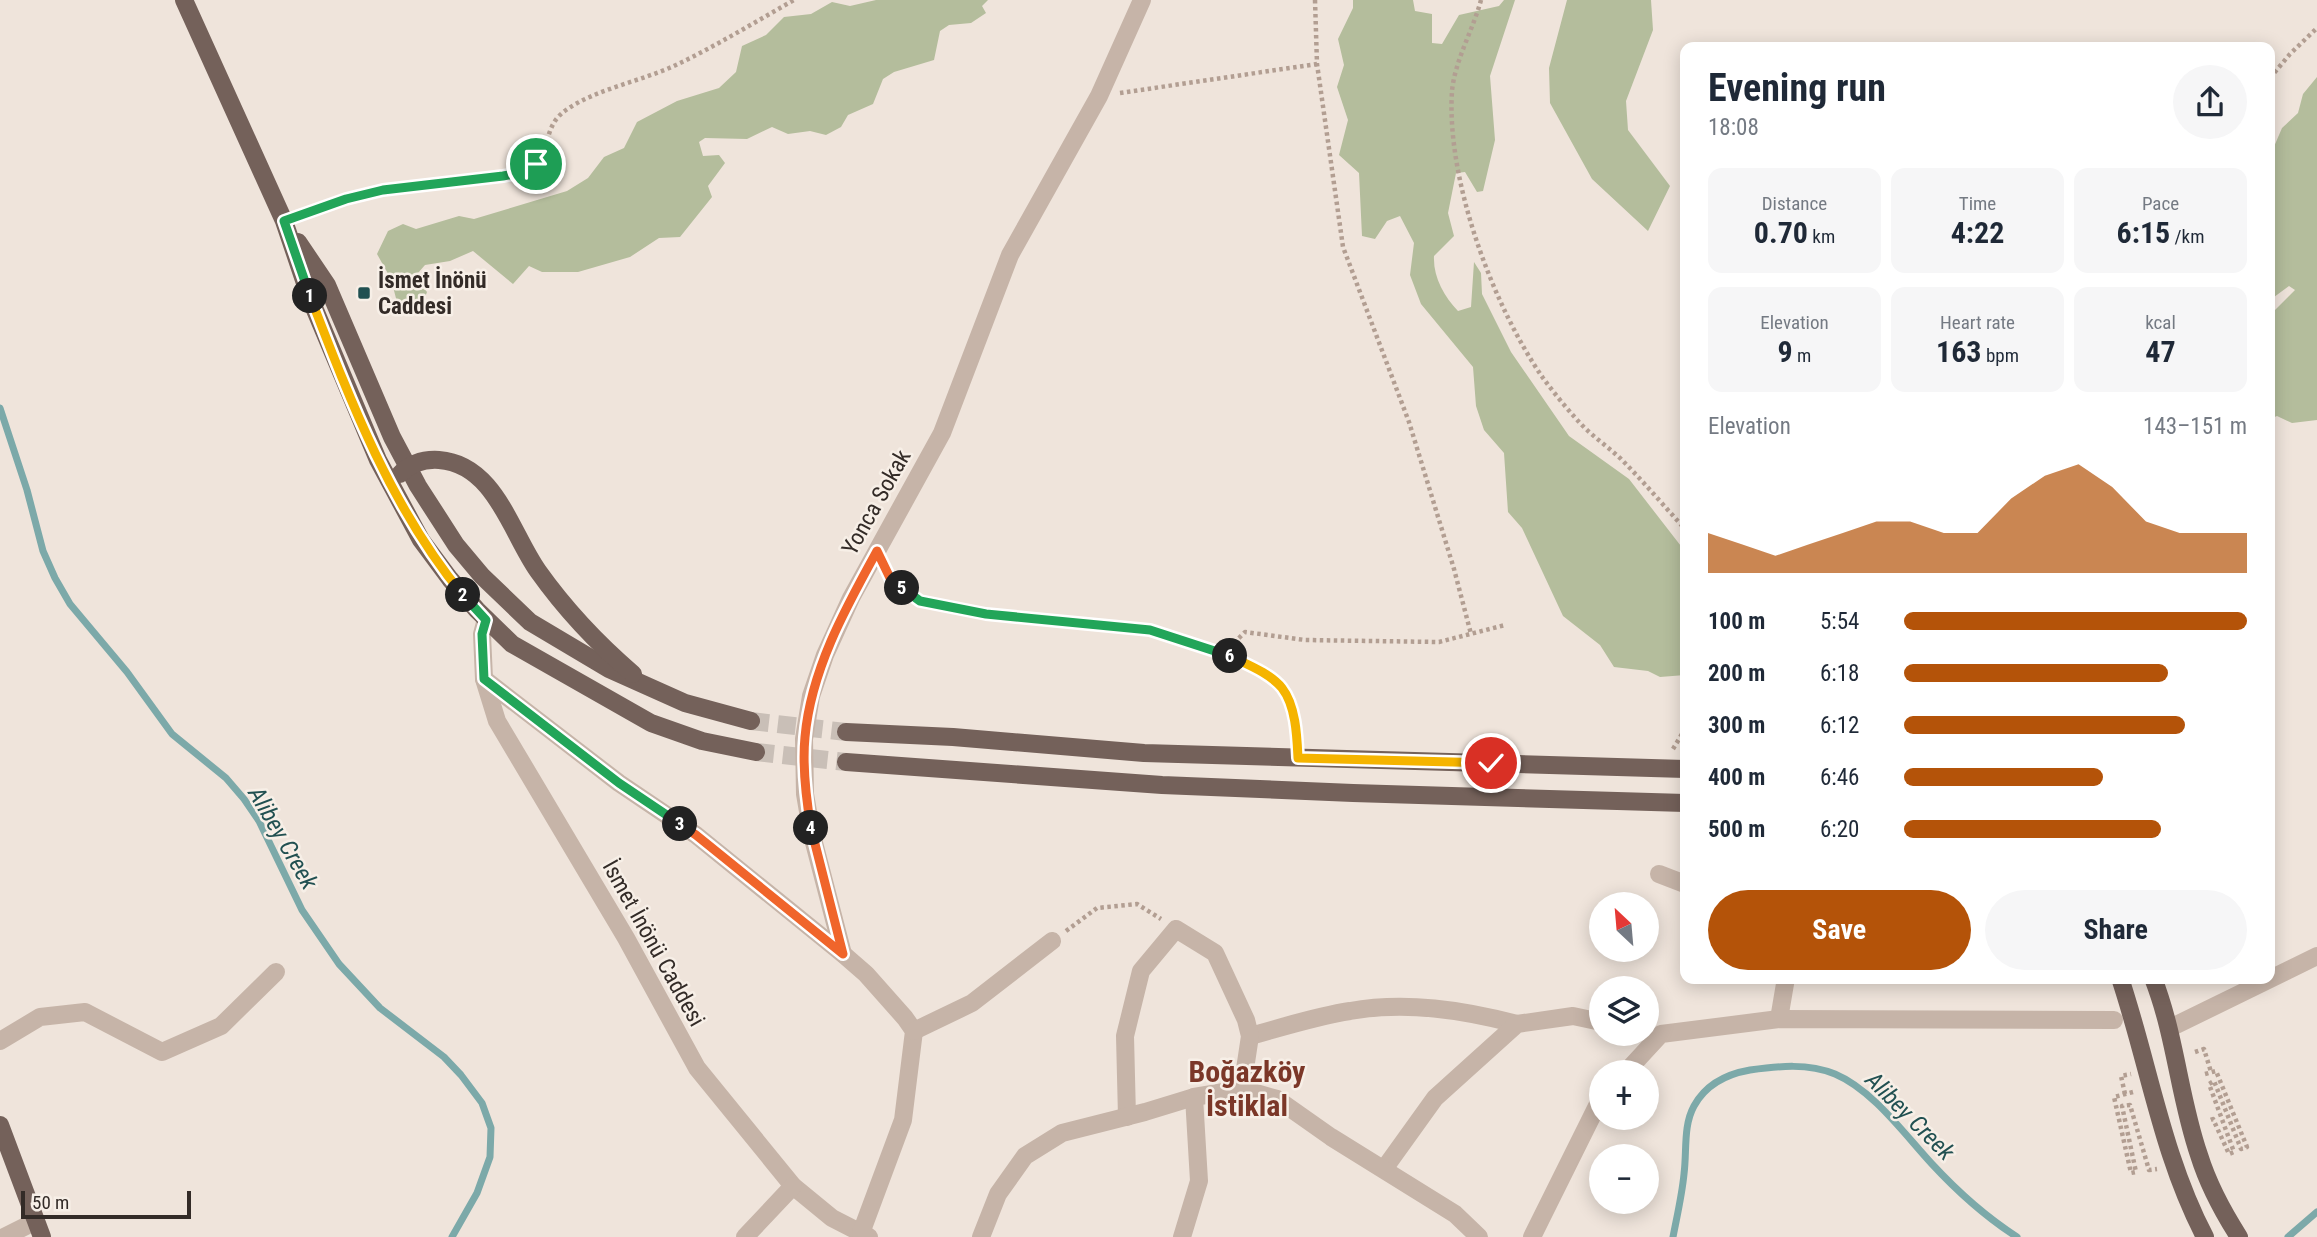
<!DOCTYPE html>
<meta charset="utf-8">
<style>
body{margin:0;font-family:"Roboto Condensed",sans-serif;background:#f6f6f7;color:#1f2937;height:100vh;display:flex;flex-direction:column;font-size:26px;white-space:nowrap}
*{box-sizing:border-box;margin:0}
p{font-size:23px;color:#747a83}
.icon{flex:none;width:38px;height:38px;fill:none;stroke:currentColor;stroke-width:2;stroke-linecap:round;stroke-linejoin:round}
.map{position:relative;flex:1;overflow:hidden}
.panel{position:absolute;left:1680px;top:42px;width:595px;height:942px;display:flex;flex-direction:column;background:#fff;border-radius:14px;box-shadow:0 4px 18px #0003}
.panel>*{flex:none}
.needle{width:46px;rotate:334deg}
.tools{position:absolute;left:1589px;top:892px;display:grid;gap:14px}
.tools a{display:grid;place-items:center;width:70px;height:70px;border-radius:50%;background:#fff;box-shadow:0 4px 18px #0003;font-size:35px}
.scale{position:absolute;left:21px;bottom:18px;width:170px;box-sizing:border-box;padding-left:7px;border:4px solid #332b27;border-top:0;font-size:19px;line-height:24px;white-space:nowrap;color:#332b27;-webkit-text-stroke:5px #f7efe7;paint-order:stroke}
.pin{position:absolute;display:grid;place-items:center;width:60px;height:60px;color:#fff;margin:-30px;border:4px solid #fff;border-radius:50%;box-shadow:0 2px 7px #0007}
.km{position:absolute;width:35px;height:35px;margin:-18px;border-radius:50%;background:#222;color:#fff;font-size:19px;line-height:35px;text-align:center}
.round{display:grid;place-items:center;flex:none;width:74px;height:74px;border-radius:37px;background:#f6f6f7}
.headline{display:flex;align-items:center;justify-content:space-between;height:119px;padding:0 28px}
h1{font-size:38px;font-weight:700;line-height:52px}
.figures{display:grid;grid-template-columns:repeat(3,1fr);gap:10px;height:119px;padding:7px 28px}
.figures div{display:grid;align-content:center;border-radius:14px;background:#f6f6f7;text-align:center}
.figures b{font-size:30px;font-weight:700}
.figures small{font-size:19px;font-weight:400}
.figures p{font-size:19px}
.chart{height:196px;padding:14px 28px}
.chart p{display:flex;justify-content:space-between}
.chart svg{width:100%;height:126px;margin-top:7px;fill:#b45309;opacity:.7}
.action{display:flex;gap:14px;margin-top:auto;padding:14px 28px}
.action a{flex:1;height:80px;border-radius:42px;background:#b45309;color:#fff;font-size:28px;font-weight:700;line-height:80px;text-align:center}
.action a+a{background:#f6f6f7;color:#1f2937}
ul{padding:0 28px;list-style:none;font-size:23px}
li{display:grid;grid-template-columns:112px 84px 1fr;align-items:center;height:52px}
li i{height:18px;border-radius:9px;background:#b45309}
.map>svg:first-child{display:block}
</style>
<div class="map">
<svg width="2317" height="1237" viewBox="0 0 2317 1237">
<rect width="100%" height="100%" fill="#efe4db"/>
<g fill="#b4bd9c">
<polygon points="876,0 988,0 982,6 986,13 971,23 949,25 940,31 934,60 894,72 883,79 873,104 848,115 841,127 826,135 810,131 788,134 772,127 747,139 705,138 699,142 703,156 719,155 725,163 708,186 712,197 680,237 659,238 630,257 578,272 542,272 529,266 513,284 473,251 450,261 425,265 418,273 418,281 427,292 420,311 411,313 398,306 391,279 377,254 388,231 403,224 416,229 459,216 474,219 567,191 588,178 604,157 624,148 637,122 677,101 719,88 736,72 742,46 766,35 784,17 811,14 832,2 850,6"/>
<path d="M 1353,0 L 1413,0 L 1415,11 L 1432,14 L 1432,43 L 1442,44 L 1459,15 L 1499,6 L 1504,0 L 1515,0 L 1490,76 L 1495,140 L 1483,191 L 1477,192 L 1465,172 L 1456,173 L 1448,213 L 1454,236 L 1434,256 C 1433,277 1444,296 1458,311 L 1471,307 L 1474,262 L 1481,273 L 1482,294 L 1511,352 L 1569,436 L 1629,479 L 1684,550 L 1685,675 L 1660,677 L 1648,671 L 1614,667 L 1600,645 L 1563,616 L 1522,528 L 1508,512 L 1504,453 L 1484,430 L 1476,406 L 1473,367 L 1421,304 L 1410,275 L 1414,243 L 1400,216 L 1387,221 L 1375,239 L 1362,236 L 1359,173 L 1339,155 L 1348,120 L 1337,87 L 1344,65 L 1338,39 L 1353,8 Z"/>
<polygon points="1567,0 1651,0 1653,30 1626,101 1628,130 1670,186 1648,231 1592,179 1550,103 1549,68"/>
<polygon points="2317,77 2317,420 2292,423 2277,416 2270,419 2270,326 2274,311 2295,290 2289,286 2270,300 2270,156 2282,128 2298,113 2303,94"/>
</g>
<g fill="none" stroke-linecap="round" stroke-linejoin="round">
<g stroke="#7ca9a9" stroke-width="7">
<polyline points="0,408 27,490 43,551 55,578 70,604 127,672 172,734 226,778 244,799 259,821 302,910 339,964 380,1008 444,1057 461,1075 482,1103 491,1128 490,1157 477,1193 452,1237"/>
<path d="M 1673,1237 C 1677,1216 1682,1195 1684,1174 C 1687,1151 1683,1126 1694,1106 C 1706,1084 1727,1074 1750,1070 C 1779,1066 1808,1063 1835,1074 C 1873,1090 1905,1135 1932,1164 C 1957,1191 1986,1217 2017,1237"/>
<polyline points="2288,1237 2317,1212"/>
</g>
<g stroke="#c9bfb7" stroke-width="18" stroke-dasharray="18 9" stroke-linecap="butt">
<polyline points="751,721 846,732"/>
<polyline points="756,752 846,762"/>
</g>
<g stroke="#b29e92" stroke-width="4.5" stroke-dasharray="3.5 3.5" stroke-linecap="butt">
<polyline points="1315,0 1317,64 1343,247 1409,422 1454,569 1471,634"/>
<path d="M 1481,0 C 1473,30 1455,60 1452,91 C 1446,179 1493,306 1543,378 C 1554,393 1567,409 1580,423 C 1592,436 1607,446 1620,458 C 1643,481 1664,506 1685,529"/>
<polyline points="2270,78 2290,54 2317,28"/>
<polyline points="1120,93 1317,64"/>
<path d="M 302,215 L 346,199 L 383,190 L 520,173 C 557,153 539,129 566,110 C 596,89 642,81 676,65 C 716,46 755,22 794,0"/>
<polyline points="887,571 891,580 921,601 986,614 1150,630 1224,653 1259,671 1282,689 1297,724 1297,739"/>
<polyline points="1224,653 1245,632 1305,640 1439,642 1505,625"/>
<polyline points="1673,749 1685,729"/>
<polyline points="1066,931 1097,908 1137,904 1161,919"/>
<polyline points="2195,1052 2204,1049 2211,1072"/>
<polyline points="2205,1074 2216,1071 2247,1147 2241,1149 2214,1081 2209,1084 2234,1152 2229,1154 2213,1119 2208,1121"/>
<polyline points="2133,1092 2114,1097 2131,1173 2136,1172 2122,1106 2130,1105 2149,1170 2157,1169"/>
<polyline points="2125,1094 2121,1076 2131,1074"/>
</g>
<g stroke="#c6b4a8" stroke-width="18">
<polyline points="486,619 482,634 484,679 497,721 626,938 697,1068 793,1186 832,1218 869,1237"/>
<polyline points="484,679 619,783 696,835 843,954 866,974 905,1018 914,1031 903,1120 861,1233 862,1237"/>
<polyline points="1659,874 1685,884"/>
<polyline points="843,954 812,835 805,794 804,739 811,696 825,655 851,598 942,433 1010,255 1099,96 1142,0"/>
<polyline points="1779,1019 1786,978"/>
<polyline points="2170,1028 2317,956"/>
<polyline points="914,1031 972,1003 1052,941"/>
<path d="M 1250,1036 C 1283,1027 1317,1016 1350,1011 C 1406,1001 1463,1010 1517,1024"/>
<polyline points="0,1041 40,1017 85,1012 162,1052 221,1026 276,972"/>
<polyline points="1625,1073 1661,1034 1779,1019 2114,1020"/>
<polyline points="1127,1117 1125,1036 1141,971 1176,929 1215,953 1246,1020 1250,1036 1242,1089"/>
<polyline points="1384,1169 1435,1098 1517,1024 1573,1016 1601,1022"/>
<polyline points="4,1237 36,1221"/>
<polyline points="745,1237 793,1186"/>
<polyline points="981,1237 998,1194 1025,1156 1062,1133 1145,1112 1194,1097 1242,1089 1277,1099 1331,1137 1455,1214 1479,1237"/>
<polyline points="1182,1237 1199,1181 1194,1097"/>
<polyline points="1532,1237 1601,1098"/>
</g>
<g stroke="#74615a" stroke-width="18">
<polyline points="184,0 284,221 310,298 378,460 421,540 450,579 477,610 512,644 651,723 702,741 756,752"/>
<polyline points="298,242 327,285 392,437 418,486 456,545 482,576 530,622 609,669 685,703 751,721"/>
<path d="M 400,474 C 411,463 424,459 439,460 C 495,464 511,533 538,571 C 565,609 598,644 633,674"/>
<polyline points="846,732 953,737 1144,753 1685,769"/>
<polyline points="846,762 1162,785 1353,793 1685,803"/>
<path d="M 2120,978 C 2149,1065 2162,1155 2205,1237"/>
<path d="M 2153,978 C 2176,1037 2179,1097 2199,1155 C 2208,1184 2223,1212 2239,1237"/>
<polyline points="0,1125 42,1237"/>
</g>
</g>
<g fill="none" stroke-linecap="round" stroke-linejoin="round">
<g stroke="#fff" stroke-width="14">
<polyline id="split-1" points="310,296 284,221 346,199 383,190 503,176 520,173 536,164"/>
</g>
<g stroke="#fff" stroke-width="14">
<path id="split-2" d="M 310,296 C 350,400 391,508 463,595"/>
</g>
<g stroke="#fff" stroke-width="14">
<polyline id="split-3" points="463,595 486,620 482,634 484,679 619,783 680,824"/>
</g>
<g stroke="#fff" stroke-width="14">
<polyline id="split-4" points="680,824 696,835 843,954 811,828"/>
</g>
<g stroke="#fff" stroke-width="14">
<path id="split-5" d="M 811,828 C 806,798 802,767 805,737 C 811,670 845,609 877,551 L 891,580 L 902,588"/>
</g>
<g stroke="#fff" stroke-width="14">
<polyline id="split-6" points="902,588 920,601 986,614 1150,630 1230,656"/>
</g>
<g stroke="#fff" stroke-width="14">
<path id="split-7" d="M 1230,656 C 1246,664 1270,673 1282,688 C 1296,706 1297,737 1298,758 L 1491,763"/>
</g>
<use href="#split-1" stroke="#22a559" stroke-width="9"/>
<use href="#split-2" stroke="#f5b400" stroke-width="9"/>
<use href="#split-3" stroke="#22a559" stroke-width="9"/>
<use href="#split-4" stroke="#f0652b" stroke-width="9"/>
<use href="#split-5" stroke="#f0652b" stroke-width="9"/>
<use href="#split-6" stroke="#22a559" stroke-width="9"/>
<use href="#split-7" stroke="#f5b400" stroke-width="9"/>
</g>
<rect fill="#215051" stroke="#f7efe7" stroke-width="2.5" x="357" y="286" width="14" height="14" rx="3.5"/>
<g text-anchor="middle" stroke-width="5" stroke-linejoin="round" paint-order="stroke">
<g font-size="23" font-weight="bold" fill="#332b27" stroke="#f7efe7" text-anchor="start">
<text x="378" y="288">İsmet İnönü<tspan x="378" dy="26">Caddesi</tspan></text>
</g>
<g font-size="23" fill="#332b27" stroke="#f7efe7">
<text transform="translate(876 502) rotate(-61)" y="8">Yonca Sokak</text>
<text transform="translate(654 943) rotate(61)" y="8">İsmet İnönü Caddesi</text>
</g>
<g font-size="24" font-style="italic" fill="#215051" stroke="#f7efe7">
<text transform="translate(283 838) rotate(60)" y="8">Alibey Creek</text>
<text transform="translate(1910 1116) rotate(45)" y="8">Alibey Creek</text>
</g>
<g font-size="30" font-weight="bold" fill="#7b3728" stroke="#f7efe7">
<text x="1247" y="1082">Boğazköy<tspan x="1247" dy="34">İstiklal</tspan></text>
</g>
</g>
</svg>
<div class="tools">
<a><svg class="needle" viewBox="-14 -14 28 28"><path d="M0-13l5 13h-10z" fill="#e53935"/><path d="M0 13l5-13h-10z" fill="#747a83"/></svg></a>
<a><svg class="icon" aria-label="layers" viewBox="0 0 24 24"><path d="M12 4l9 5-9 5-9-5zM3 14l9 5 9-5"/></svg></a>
<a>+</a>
<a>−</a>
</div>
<div class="scale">50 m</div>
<div class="pin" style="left:536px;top:164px;background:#1e9e55"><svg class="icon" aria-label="arrive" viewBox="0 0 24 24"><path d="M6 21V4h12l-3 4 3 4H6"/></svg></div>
<div class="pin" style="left:1491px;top:763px;background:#d93025"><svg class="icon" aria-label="check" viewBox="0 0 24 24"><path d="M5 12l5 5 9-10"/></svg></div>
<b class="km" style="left:310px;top:296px">1</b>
<b class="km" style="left:463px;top:595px">2</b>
<b class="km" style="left:680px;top:824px">3</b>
<b class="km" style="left:811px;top:828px">4</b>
<b class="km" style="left:902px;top:588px">5</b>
<b class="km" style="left:1230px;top:656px">6</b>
<section class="panel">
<div class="headline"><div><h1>Evening run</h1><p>18:08</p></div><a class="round"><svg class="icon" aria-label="share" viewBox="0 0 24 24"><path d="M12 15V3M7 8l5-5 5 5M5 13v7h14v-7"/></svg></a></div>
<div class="figures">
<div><p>Distance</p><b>0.70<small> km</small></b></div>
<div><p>Time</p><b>4:22</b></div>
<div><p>Pace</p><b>6:15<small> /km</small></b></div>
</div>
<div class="figures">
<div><p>Elevation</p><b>9<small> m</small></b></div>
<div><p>Heart rate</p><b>163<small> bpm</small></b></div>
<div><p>kcal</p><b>47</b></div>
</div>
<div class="chart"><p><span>Elevation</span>143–151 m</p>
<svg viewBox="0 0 160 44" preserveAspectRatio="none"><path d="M0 44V30L10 34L20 38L30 34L40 30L50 26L60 26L70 30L80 30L90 18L100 10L110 6L120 14L130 26L140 30L150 30L160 30V44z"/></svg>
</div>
<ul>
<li><b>100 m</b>5:54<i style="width:100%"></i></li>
<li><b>200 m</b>6:18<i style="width:77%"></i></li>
<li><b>300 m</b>6:12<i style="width:82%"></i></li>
<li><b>400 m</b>6:46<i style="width:58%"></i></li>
<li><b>500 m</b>6:20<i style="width:75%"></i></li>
</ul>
<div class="action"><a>Save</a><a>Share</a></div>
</section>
</div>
